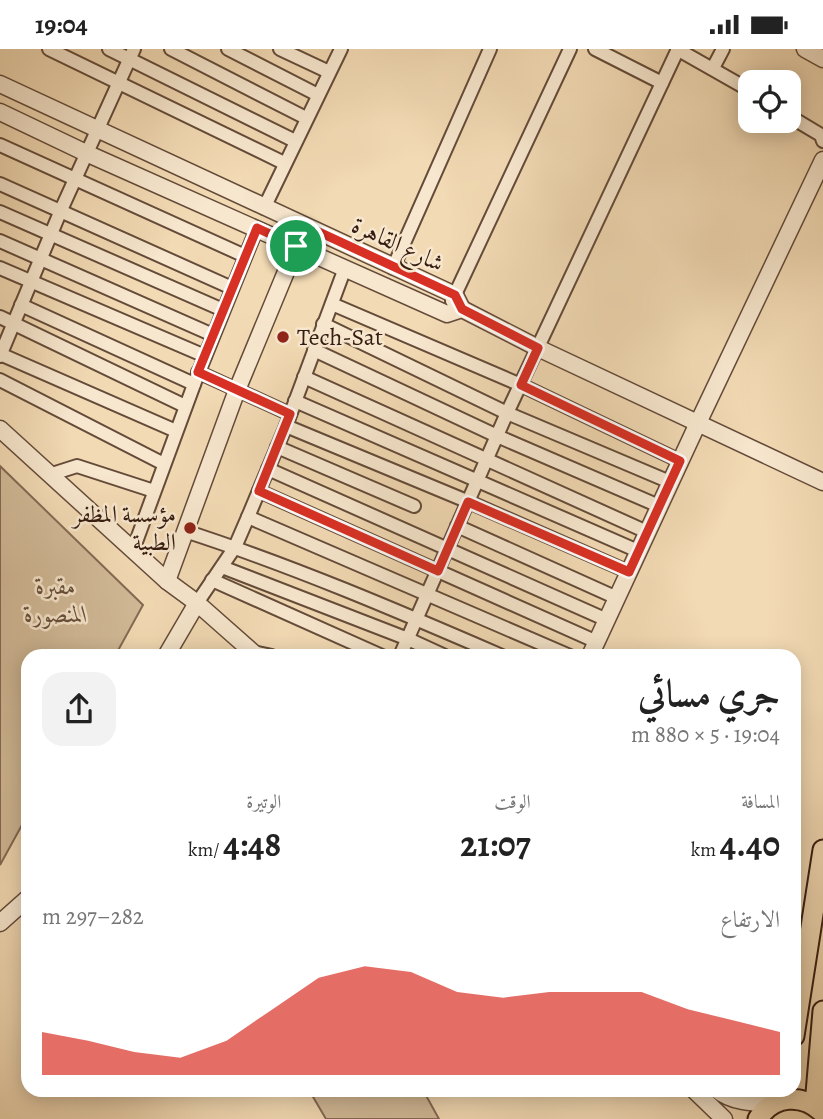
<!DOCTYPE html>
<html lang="ar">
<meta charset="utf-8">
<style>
body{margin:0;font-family:Alegreya,Amiri,serif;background:#f2f2f2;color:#222;direction:rtl;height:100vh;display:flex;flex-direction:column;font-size:26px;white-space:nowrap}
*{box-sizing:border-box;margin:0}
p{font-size:23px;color:#767676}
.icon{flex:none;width:38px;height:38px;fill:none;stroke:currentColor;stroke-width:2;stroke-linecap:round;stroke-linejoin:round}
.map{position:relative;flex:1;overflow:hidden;direction:ltr}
.sheet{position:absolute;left:21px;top:600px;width:780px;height:448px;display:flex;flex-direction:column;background:#fff;border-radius:21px;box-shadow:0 4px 18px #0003;direction:rtl}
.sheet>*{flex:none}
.tools{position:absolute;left:738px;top:21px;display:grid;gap:14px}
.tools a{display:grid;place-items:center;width:63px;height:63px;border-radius:14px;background:#fff;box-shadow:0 4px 18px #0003;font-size:35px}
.pin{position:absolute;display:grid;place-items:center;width:60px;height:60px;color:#fff;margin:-30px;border:4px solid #fff;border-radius:50%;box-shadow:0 2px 7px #0007}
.round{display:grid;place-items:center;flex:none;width:74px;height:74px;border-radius:21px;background:#f2f2f2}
.overview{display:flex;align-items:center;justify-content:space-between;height:119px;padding:0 21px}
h1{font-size:38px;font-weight:700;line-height:52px}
.metrics{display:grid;grid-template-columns:repeat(3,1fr);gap:10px;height:119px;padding:7px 21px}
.metrics div{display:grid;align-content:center}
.metrics b{font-size:35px;font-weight:700}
.metrics small{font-size:19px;font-weight:400}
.metrics p{font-size:19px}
.chart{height:196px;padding:14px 21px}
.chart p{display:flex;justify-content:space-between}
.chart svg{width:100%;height:126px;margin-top:7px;fill:#d93025;opacity:.7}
.status{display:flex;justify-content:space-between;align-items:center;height:49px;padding:0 35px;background:#fff;direction:ltr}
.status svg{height:19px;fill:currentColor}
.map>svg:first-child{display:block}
</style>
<div class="status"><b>19:04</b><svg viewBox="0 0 49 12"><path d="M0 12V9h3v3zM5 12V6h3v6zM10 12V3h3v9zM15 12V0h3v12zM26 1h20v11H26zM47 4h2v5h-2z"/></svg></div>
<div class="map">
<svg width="823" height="1070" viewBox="0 0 823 1070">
<rect width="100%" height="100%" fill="#f2dab4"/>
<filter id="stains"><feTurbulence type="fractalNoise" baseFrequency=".00286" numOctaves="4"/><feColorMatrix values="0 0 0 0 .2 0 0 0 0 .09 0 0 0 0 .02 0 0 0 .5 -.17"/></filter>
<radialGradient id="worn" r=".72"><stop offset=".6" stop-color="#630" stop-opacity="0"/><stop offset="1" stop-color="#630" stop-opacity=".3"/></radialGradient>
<g fill="#d2ba98" stroke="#846a54" stroke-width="2">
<polygon points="0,417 143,556 115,607 28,607 28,765 0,816"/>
<polygon points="309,1041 423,1041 439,1070 326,1070"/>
</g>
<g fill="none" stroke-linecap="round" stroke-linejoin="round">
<g stroke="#644b39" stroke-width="16">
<g id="minor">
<polyline points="49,0 284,114"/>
<polyline points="109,0 295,92"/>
<polyline points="171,0 306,69"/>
<polyline points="228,0 318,46"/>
<polyline points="280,0 329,23"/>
<polyline points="595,0 662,34"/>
<polyline points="677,0 751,42"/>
<polyline points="713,19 723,0"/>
<polyline points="789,67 821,86 823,92"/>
<polyline points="0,96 245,207"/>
<polyline points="0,135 232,239"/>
<polyline points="264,159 341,0"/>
<polyline points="0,163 223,261"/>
<polyline points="0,192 213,286"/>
<polyline points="0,219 205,307"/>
<polyline points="393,219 490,0"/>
<polyline points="452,252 570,0"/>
<polyline points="332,255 521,336 680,412"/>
<polyline points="21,256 194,335"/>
<polyline points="0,268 185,357"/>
<polyline points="323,275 507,364 670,433"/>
<polyline points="314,301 497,387 659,457"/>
<polyline points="0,305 176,382"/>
<polyline points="0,307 61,161 134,0"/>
<polyline points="198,323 290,365"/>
<polyline points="304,328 647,483"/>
<polyline points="0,331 164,415"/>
<polyline points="295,352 638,502"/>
<polyline points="286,377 469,453 629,523"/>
<polyline points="277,398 414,457"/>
<polyline points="268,420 607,571"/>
<polyline points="52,425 77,417 154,442"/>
<polyline points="259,442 597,593"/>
<polyline points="248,468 570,607"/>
<polyline points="457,477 617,549"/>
<path d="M 185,482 C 293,517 398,562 502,607"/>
<polyline points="133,501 196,330 257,179"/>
<polyline points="222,518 408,590 445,607"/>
<polyline points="212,531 382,607"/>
<polyline points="197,554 235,498 248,468 286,377 345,219"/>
<polyline points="253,603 272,607"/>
<polyline points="400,607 507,364 678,0"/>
</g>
</g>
<g stroke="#644b39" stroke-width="19">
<g id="tertiary">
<polyline points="805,0 823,10"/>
<polyline points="0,35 455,246 462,260"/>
<polyline points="0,63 86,104 447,265 462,260"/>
<polyline points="462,260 538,299 823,433"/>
<polyline points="0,380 167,532 197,554 257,607"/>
<polyline points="167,532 237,341 300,189"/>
<polyline points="166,607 197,554"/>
<polyline points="590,607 698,374 823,111"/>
<polyline points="0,874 28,849"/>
<polyline points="694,1041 724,1070"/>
<path d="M 717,1041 C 731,1053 754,1054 772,1055"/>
</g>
</g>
<g stroke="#351b10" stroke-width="23">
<g id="trunk">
<polyline points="794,987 823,801"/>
<polyline points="815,1056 823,962"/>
<path d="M 758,1070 C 773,1046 802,1044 822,1063"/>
</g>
</g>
<use href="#minor" stroke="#f7e7ce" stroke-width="12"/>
<use href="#tertiary" stroke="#f7e7ce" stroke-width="16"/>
<use href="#trunk" stroke="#f2dab4" stroke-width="19"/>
</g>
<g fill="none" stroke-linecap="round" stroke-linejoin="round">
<g stroke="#fff" stroke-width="14">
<polygon id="route" points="306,177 455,246 462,260 538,299 521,336 680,412 629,523 468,453 438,522 259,442 290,365 198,323 257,179 296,197"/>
</g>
<use href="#route" stroke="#d93025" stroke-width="9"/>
</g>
<g fill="#8f2418" stroke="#f7e7ce" stroke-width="2.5">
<circle cx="283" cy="288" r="7"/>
<circle cx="190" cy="479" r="7"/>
</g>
<g text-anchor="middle" stroke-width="5" stroke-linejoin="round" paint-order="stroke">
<g font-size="24" fill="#351b10" stroke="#f7e7ce">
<text transform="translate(398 195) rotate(25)" y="8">شارع القاهرة</text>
</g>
<g font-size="24" fill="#351b10" stroke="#f7e7ce" text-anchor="start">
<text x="297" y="296">Tech-Sat</text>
<text x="176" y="473" text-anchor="end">مؤسسة المظفر<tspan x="176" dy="28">الطبية</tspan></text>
</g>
<g font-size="24" font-style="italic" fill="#644b39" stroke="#f7e7ce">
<text x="56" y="545">مقبرة<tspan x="56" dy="28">المنصورة</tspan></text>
</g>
</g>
<rect width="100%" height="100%" filter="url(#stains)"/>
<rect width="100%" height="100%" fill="url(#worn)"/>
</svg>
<div class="tools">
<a><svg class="icon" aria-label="locate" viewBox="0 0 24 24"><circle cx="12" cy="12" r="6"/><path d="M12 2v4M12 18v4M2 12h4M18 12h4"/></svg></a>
</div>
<div class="pin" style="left:296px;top:197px;background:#1e9e55"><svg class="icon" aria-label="arrive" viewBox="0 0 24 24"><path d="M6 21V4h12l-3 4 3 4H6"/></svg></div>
<section class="sheet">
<div class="overview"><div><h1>جري مسائي</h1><p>19:04 · 5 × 880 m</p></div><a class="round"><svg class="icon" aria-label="share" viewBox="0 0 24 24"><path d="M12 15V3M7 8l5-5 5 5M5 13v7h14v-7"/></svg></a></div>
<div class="metrics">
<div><p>المسافة</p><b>4.40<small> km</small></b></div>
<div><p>الوقت</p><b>21:07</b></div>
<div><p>الوتيرة</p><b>4:48<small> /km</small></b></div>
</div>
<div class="chart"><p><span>الارتفاع</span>282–297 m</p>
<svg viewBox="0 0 160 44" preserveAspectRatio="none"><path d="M0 44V29L10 32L20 36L30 38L40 32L50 21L60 10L70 6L80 8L90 15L100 17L110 15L120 15L130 15L140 21L150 25L160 29V44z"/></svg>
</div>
</section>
</div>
